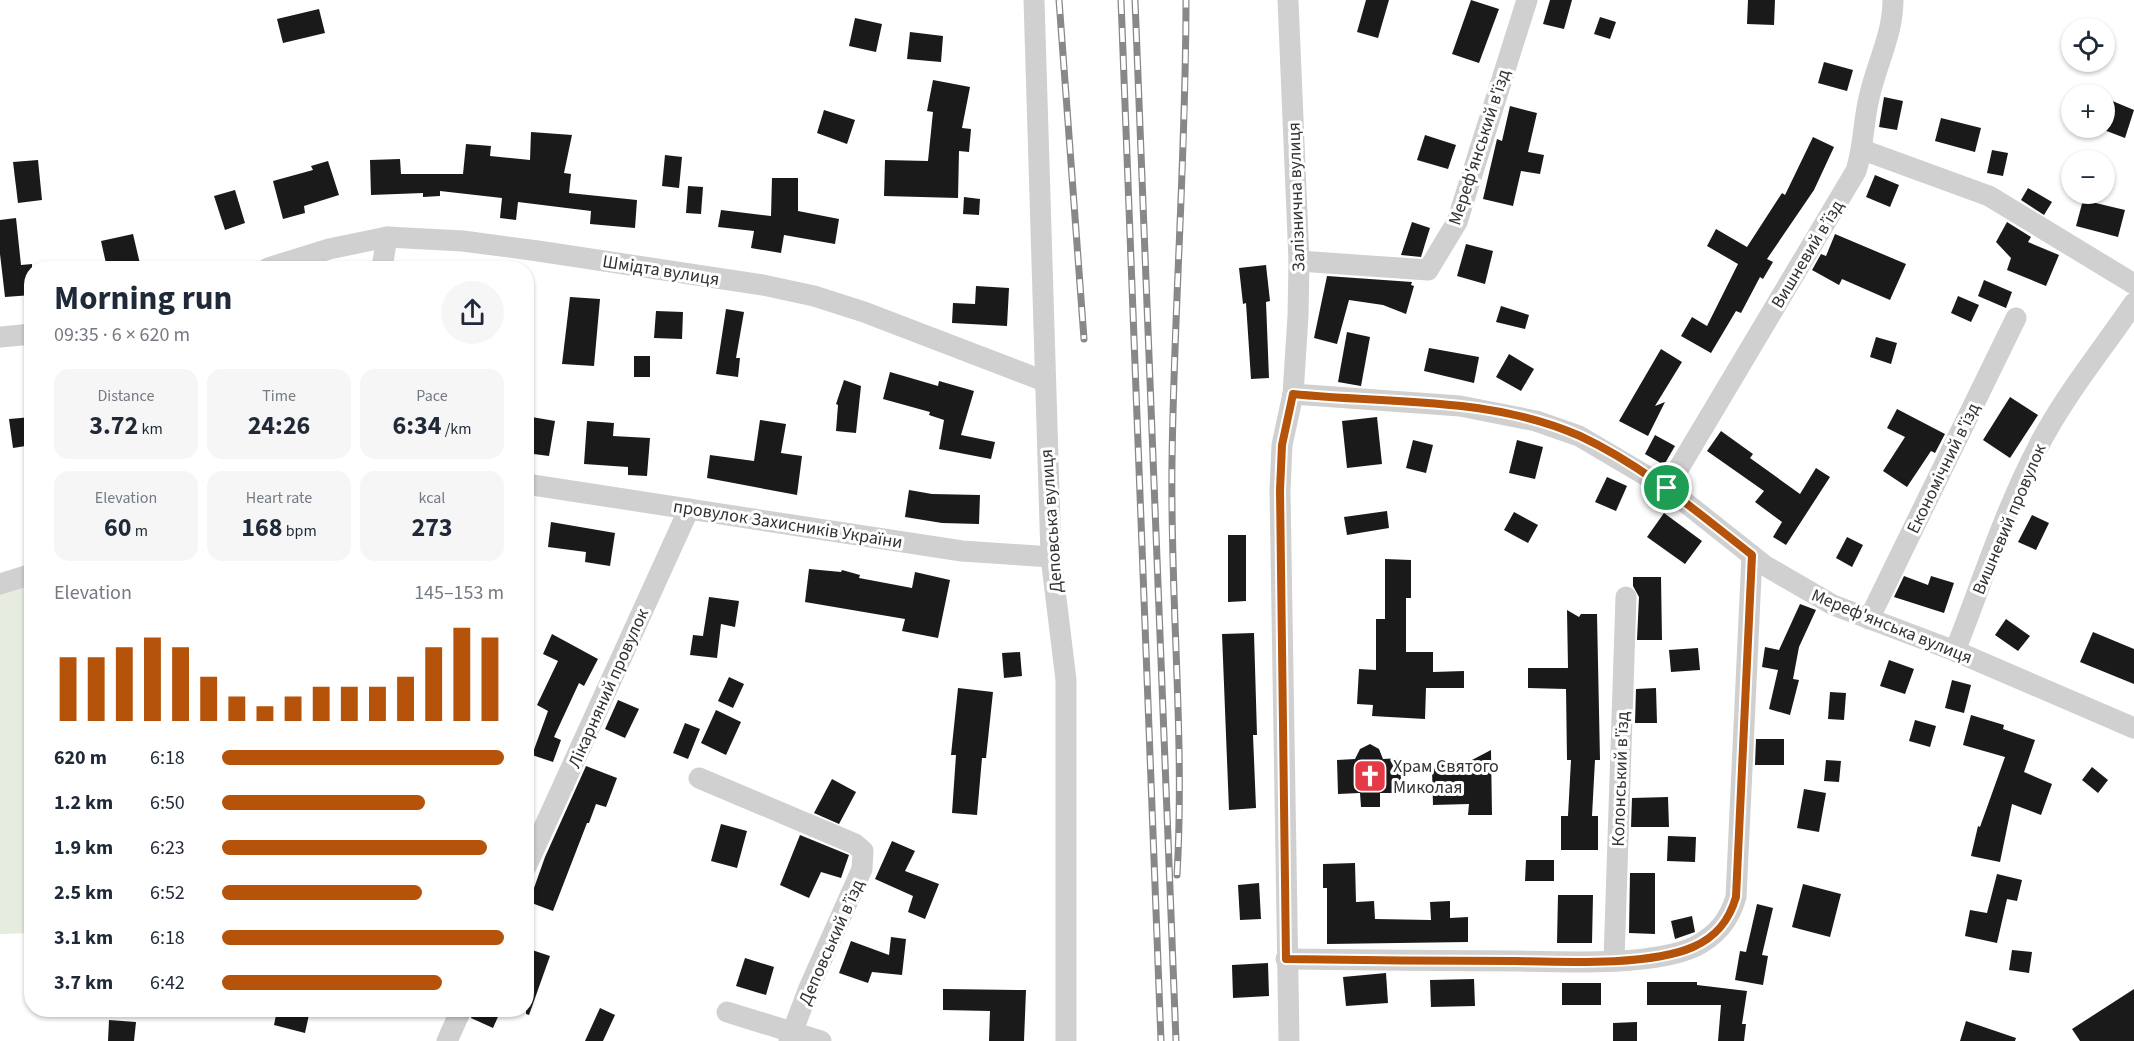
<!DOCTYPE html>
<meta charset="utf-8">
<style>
body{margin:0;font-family:"Source Sans 3",sans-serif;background:#f6f6f7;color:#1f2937;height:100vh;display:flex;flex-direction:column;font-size:22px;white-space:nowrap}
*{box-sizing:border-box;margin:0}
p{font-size:20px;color:#747a83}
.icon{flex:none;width:33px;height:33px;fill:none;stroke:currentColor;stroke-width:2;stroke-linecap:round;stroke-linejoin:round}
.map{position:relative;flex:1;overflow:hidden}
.panel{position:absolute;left:24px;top:261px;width:510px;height:756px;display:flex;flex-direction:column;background:#fff;border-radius:24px;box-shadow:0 2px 4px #0004}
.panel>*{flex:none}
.tools{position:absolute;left:2061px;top:18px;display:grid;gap:12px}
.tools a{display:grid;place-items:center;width:54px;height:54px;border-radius:50%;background:#fff;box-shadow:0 2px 4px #0004;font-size:30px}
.pin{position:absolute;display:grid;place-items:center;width:51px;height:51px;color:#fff;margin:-26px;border:3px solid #fff;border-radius:50%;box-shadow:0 2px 6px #0007}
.round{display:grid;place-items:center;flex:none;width:63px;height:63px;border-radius:32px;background:#f6f6f7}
.summary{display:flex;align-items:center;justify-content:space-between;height:102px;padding:0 30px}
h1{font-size:33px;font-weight:700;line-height:45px}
.stats{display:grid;grid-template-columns:repeat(3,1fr);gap:9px;height:102px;padding:6px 30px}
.stats div{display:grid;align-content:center;border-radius:15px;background:#f6f6f7;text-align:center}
.stats b{font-size:26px;font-weight:700}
.stats small{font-size:16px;font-weight:400}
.stats p{font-size:16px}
.chart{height:168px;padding:12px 30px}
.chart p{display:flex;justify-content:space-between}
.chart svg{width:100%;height:108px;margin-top:6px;stroke:#b45309;stroke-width:6}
ul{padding:0 30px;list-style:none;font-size:20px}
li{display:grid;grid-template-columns:96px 72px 1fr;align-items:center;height:45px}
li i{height:15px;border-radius:8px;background:#b45309}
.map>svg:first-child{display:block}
</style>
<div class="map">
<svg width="2134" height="1041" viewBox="0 0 2134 1041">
<rect width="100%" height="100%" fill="#fff"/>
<polygon fill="#e6ecdf" points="31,585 31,933 0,934 0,593"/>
<g fill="#1a1a1a">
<polygon points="1366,0 1389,0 1378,38 1357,32"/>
<polygon points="1471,0 1499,9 1479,63 1452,54"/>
<polygon points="1550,0 1572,0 1564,29 1543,24"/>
<polygon points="1748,0 1775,0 1774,25 1747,24"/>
<polygon points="319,9 325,33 283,43 277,19"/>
<polygon points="1600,17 1616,22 1610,39 1594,34"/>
<polygon points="855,18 882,24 876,52 849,46"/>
<polygon points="910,32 943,36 941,62 907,59"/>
<polygon points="1824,62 1853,70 1847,91 1818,83"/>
<polygon points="933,80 970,87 962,128 971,129 969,152 959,151 958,198 884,196 885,160 928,161 933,112 927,111"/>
<polygon points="1884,97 1903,101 1897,130 1879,127"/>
<polygon points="2110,100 2134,110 2125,138 2104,130"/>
<polygon points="1510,106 1537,113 1528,152 1544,155 1540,174 1521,171 1513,206 1483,199 1497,139 1502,141"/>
<polygon points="824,110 855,120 847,144 817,133"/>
<polygon points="1941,118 1981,128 1975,152 1935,141"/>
<polygon points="531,132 572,135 564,173 571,174 569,193 637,200 635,228 590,224 591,211 518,202 516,220 500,218 502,198 440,191 440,196 423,197 423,193 371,195 370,160 400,159 401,174 463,174 466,144 491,146 490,156 530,160"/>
<polygon points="1425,135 1456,145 1448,169 1417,160"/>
<polygon points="1813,137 1834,147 1814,190 1767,259 1773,262 1763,279 1760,277 1741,313 1736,311 1711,353 1681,336 1692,317 1707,326 1738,264 1707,246 1716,229 1747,247 1782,193 1785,195"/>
<polygon points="1992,150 2008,153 2003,176 1987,173"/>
<polygon points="665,155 682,157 679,188 662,186"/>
<polygon points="38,160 42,200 18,203 13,162"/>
<polygon points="328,161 339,195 304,206 305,213 283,219 273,181 313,170 311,166"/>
<polygon points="1875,175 1899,185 1890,207 1866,197"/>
<polygon points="772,178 798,178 798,211 839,219 835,244 784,235 781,253 751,248 754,231 718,227 721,210 771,216"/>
<polygon points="688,186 703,187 701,214 686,213"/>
<polygon points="2028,188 2052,202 2044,215 2021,200"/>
<polygon points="235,190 245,223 225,230 214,196"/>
<polygon points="964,197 980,199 979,215 963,214"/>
<polygon points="2083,200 2125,210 2118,237 2076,226"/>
<polygon points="16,218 21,265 32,264 32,295 5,297 0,254 0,220"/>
<polygon points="1412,222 1430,228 1421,257 1401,255"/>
<polygon points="2007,222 2031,237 2028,242 2059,255 2046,286 2007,270 2011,258 1996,242"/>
<polygon points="133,234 141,268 107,268 101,241"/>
<polygon points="1835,234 1906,264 1890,300 1842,279 1839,285 1812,270 1821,254 1826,256"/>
<polygon points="1466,244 1493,251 1485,284 1457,276"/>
<polygon points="1266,265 1270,301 1266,302 1269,378 1251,379 1246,303 1243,304 1239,268"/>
<polygon points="1327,276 1412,282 1411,285 1414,286 1406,314 1383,305 1349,300 1337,344 1314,338"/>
<polygon points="1984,280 2012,292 2006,308 1978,296"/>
<polygon points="976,286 1009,288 1007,326 952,323 953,303 975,304"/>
<polygon points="1958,296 1979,305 1971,322 1951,313"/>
<polygon points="570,297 600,299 594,366 562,364"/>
<polygon points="1501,306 1529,315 1525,329 1496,322"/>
<polygon points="726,309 744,312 736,358 740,358 738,377 716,374"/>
<polygon points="656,311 683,312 682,339 654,338"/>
<polygon points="1347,332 1370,337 1361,386 1338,382"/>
<polygon points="1876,337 1897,343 1891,364 1870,357"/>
<polygon points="1429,348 1479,357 1474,383 1424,371"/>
<polygon points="1661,349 1682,362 1655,406 1665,402 1648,436 1619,421"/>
<polygon points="1509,354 1534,369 1521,391 1496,377"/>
<rect x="634" y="356" width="16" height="21"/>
<polygon points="890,372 938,386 939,381 974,391 961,435 995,442 991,459 939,449 944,420 929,415 930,412 883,399"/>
<polygon points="844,380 861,386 856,433 836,431 838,405 836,404"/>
<polygon points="2010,397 2038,415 2010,458 1983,440"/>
<polygon points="1897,409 1945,434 1935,453 1931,451 1907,487 1883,471 1905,437 1887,428"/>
<polygon points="526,416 555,421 549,456 526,453"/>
<polygon points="32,417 32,445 13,448 9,419"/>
<polygon points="1377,417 1382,464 1347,468 1342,421"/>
<polygon points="760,420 786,424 781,453 802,456 797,495 707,478 710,455 754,461"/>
<polygon points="587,421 614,423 613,436 650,438 647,476 628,475 628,467 584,464"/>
<polygon points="1721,431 1753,454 1750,458 1800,494 1816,468 1830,477 1786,545 1773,537 1782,522 1755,502 1764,491 1707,451"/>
<polygon points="1655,435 1675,446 1664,465 1645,454"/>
<polygon points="1413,440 1433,445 1426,473 1406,468"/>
<polygon points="1517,440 1543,447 1535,479 1509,473"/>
<polygon points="1607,477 1627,486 1616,511 1595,502"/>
<polygon points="909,490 932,494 980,495 979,524 942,523 905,517"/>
<polygon points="1387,511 1389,528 1347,535 1344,517"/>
<polygon points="1514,512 1538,525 1528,543 1504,530"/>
<polygon points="1664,513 1702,541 1685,564 1647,537"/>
<polygon points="2032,515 2049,523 2036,550 2018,542"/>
<polygon points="551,522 615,533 610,566 585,562 586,552 548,547"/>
<polygon points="1228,535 1246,535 1246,601 1228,602"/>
<polygon points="1847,537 1863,545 1852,567 1836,558"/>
<polygon points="1385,559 1411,560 1411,598 1406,598 1406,652 1433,652 1433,672 1464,671 1464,688 1426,688 1425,719 1372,716 1373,705 1357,704 1359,669 1376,670 1376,619 1385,619"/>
<polygon points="809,569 841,572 842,570 860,575 859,578 912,588 915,572 950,580 938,638 902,631 905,619 805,602"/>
<polygon points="1904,576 1928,585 1931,576 1954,583 1944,613 1894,597"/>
<polygon points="1633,577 1661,577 1662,640 1637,640 1639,597 1633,586"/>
<polygon points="709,597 739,601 735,627 721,624 717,658 690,655 693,635 703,636"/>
<polygon points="1800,604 1816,610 1799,647 1793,679 1799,680 1790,715 1769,709 1778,670 1762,667 1765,647 1779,650"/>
<polygon points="1567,610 1579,617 1581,614 1597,614 1600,760 1595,760 1592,816 1598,816 1598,850 1561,850 1561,816 1568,816 1571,760 1567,760 1566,689 1528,688 1528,668 1568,668"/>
<polygon points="2006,619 2030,636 2018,651 1995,635"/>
<polygon points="2093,632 2134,649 2134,684 2080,662"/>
<polygon points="1254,633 1257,735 1253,735 1256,808 1229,810 1222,634"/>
<polygon points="552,634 598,659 584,686 579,683 554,737 561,740 553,762 532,755 548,711 537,705 558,661 543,654"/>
<polygon points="1698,648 1700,670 1671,672 1669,650"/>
<polygon points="1020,652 1022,676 1004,678 1002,653"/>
<polygon points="1889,660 1914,669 1905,694 1880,686"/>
<polygon points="729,677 744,684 733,708 718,701"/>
<polygon points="1952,680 1971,685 1964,713 1945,708"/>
<polygon points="958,688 993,692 986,758 982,758 977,815 952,813 956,755 951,755"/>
<polygon points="1656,688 1657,723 1635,723 1636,689"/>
<polygon points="1830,692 1846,693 1844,720 1828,719"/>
<polygon points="618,700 639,709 625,738 605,729"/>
<polygon points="716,710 741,722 726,755 701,743"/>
<polygon points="1971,715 2004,725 2003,729 2035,740 2024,772 2052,784 2041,815 2012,804 2000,862 1971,856 1978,826 1980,827 2005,757 1963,745"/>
<polygon points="1915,720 1936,726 1930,747 1909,741"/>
<polygon points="685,723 700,729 688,759 673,753"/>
<polygon points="1756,739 1784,739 1784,765 1755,765"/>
<polygon points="1370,744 1379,749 1383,759 1401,758 1402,793 1380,793 1380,807 1361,807 1360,793 1338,794 1337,760 1355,759 1360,749"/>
<polygon points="1491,750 1492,815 1468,815 1469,804 1433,805 1432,770 1439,761 1470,761"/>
<polygon points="1826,760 1841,761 1839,782 1824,781"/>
<polygon points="586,766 617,778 606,807 596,804 589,823 587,823 553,911 529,902 545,857"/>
<polygon points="2092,767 2108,780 2098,793 2082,780"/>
<polygon points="832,779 856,792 839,824 814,813"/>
<polygon points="1804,789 1826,793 1819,832 1797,828"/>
<polygon points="1668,797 1669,827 1631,827 1632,798"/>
<polygon points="721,824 747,831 737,868 711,861"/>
<polygon points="800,835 849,855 841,878 821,872 809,898 780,885"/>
<polygon points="1668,836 1696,837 1695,862 1667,861"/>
<polygon points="892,841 915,851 905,871 939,884 925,919 908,912 913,896 875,879"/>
<polygon points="1526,860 1554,860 1554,881 1525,881"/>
<polygon points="1355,863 1356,902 1374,901 1375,919 1431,920 1430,902 1450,901 1450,918 1468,917 1468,942 1327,944 1327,888 1323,888 1323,864"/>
<polygon points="1630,873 1655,873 1655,934 1629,933"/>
<polygon points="1997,874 2022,880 2017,901 2007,899 1997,943 1965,936 1970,910 1987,913"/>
<polygon points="1259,883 1261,919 1240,920 1238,885"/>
<polygon points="1803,884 1841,894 1830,937 1792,927"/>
<polygon points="1558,895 1593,895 1592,943 1557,943"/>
<polygon points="1757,904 1773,908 1762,955 1768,956 1763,985 1735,980 1740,951 1746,952"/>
<polygon points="1692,916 1695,932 1675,939 1671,921"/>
<polygon points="891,937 906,939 902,975 872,972 868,983 839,973 851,941 889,955"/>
<polygon points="526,948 550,956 529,1015 526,1014"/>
<polygon points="2012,950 2032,952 2029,973 2009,970"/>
<polygon points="745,958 774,967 766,995 736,986"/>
<polygon points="1268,963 1269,996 1233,998 1232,965"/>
<polygon points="1386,973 1388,1003 1346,1006 1343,977"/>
<polygon points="1474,979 1475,1006 1431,1007 1430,980"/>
<polygon points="1647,982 1697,982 1697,985 1747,991 1742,1024 1746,1024 1744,1041 1718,1041 1721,1005 1647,1005"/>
<rect x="1562" y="983" width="39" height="22"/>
<polygon points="943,989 1026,990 1024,1041 989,1041 990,1011 943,1010"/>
<polygon points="2134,989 2134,1041 2080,1041 2072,1029"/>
<polygon points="600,1008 615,1015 603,1041 585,1041"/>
<polygon points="277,1010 310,1010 305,1033 274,1025"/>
<polygon points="474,1010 501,1010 493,1028 471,1018"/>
<polygon points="109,1020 136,1022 134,1041 108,1041"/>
<polygon points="1966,1021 2016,1038 2015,1041 1960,1041"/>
<polygon points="1637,1022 1637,1041 1613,1041 1613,1023"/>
</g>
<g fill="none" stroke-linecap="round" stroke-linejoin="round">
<g stroke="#d0d0d0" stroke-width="21">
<polyline points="1034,0 1051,557 1066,680 1066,1041"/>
<polyline points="1288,0 1299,261 1298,316 1293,394 1282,445 1280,490 1289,1041"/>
<polyline points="1863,150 1989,196 2134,284"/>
<polyline points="1299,261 1428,270 1457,222 1527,0"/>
<polyline points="268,268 329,249 387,237 463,241 538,251 763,285 814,296 864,312 1044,381"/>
<polyline points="382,268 387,237"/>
<polyline points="0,337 32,334"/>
<polyline points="1293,394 1460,406 1536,421 1579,436 1667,488 1764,565 1833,605 1955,651 2134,728"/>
<polyline points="526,484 962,551 1051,557"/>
<path d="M 1667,488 L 1856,171 C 1864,146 1863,123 1869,98 C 1876,65 1893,35 1893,0"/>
<polyline points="0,584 32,574"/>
<polyline points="1869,619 2016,318"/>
<path d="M 1955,651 C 1982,583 2004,512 2038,447 C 2064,396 2102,350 2134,303"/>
<polyline points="699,778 855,844 863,851 862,869 809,988 789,1041"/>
<polyline points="526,867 689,509"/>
<path d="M 1286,959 C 1363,960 1441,961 1518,961 C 1564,962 1653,966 1694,947 C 1716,936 1729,921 1736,897 L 1752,555"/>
<polyline points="1614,960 1626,597"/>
<polyline points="727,1012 821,1041"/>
<polyline points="447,1041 461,1010"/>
</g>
<g stroke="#888" stroke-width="7">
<g id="rail">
<polyline points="1059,0 1084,339"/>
<polyline points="1121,0 1161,1041"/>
<polyline points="1135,0 1176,1041"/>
<path d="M 1177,875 C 1185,738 1170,600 1172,463 C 1174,308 1186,154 1186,0"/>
</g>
</g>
<use href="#rail" stroke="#fff" stroke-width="4.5" stroke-dasharray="14" stroke-linecap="butt"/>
</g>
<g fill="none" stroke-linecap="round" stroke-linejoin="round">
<g stroke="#fff" stroke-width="12">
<path id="route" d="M 1293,394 C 1388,404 1491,396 1580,436 C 1644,466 1697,512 1752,555 L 1736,897 C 1729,921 1716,937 1693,947 C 1650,966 1563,962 1516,961 C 1439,961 1363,960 1286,959 L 1280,490 L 1282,445 Z"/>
</g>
<use href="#route" stroke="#b45309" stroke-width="8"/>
</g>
<defs>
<g id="church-square" transform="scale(1.725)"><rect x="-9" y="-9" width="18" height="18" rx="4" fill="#e63946" stroke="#fff"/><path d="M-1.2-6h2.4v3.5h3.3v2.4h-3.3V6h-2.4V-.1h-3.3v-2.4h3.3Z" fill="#fff"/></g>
</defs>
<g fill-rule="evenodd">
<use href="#church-square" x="1370" y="776"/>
</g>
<g text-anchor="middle" stroke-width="6" stroke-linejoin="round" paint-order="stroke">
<g font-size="18" fill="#333" stroke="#fff">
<text transform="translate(1479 147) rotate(-72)" y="6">Мереф'янський в'їзд</text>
<text transform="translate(1296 197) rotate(-92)" y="6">Залізнична вулиця</text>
<text transform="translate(1807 254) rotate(-59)" y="6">Вишневий в’їзд</text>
<text transform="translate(661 270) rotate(9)" y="6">Шмідта вулиця</text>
<text transform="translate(1943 468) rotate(-64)" y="6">Економічний в'їзд</text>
<text transform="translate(2009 519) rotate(-67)" y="6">Вишневий провулок</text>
<text transform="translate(1051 521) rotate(-94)" y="6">Деповська вулиця</text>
<text transform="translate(788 524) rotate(9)" y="6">провулок Захисників України</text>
<text transform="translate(1892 626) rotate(22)" y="6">Мереф'янська вулиця</text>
<text transform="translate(608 688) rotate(-66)" y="6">Лікарняний провулок</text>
<text transform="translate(1620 779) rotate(-88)" y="6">Колонський в'їзд</text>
<text transform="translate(831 942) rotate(-66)" y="6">Деповський в’їзд</text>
</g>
<g font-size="18" fill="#333" stroke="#fff" text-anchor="start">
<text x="1393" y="772">Храм Святого<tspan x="1393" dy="21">Миколая</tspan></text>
</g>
</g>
</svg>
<div class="tools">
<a><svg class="icon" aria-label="locate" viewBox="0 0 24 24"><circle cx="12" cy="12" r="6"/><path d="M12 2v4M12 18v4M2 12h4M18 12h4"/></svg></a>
<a>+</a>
<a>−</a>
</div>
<div class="pin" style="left:1667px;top:488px;background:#1e9e55"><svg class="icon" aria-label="arrive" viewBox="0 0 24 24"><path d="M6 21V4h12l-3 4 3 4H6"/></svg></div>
<section class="panel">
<div class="summary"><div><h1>Morning run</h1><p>09:35 · 6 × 620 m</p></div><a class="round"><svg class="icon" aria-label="share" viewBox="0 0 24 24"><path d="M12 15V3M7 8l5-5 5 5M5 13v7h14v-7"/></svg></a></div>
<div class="stats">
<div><p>Distance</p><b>3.72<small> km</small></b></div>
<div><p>Time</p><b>24:26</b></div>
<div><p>Pace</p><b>6:34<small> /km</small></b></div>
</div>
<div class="stats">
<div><p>Elevation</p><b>60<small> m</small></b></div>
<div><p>Heart rate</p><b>168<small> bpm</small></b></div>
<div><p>kcal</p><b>273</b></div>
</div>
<div class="chart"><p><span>Elevation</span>145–153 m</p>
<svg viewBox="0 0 160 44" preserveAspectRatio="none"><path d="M5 44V18M15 44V18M25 44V14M35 44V10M45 44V14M55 44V26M65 44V34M75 44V38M85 44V34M95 44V30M105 44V30M115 44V30M125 44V26M135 44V14M145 44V6M155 44V10"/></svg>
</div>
<ul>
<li><b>620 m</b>6:18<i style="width:100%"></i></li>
<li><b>1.2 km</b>6:50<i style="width:72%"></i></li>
<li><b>1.9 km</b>6:23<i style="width:94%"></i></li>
<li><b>2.5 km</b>6:52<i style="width:71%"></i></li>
<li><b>3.1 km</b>6:18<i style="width:100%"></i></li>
<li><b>3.7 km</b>6:42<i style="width:78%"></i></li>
</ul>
</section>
</div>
